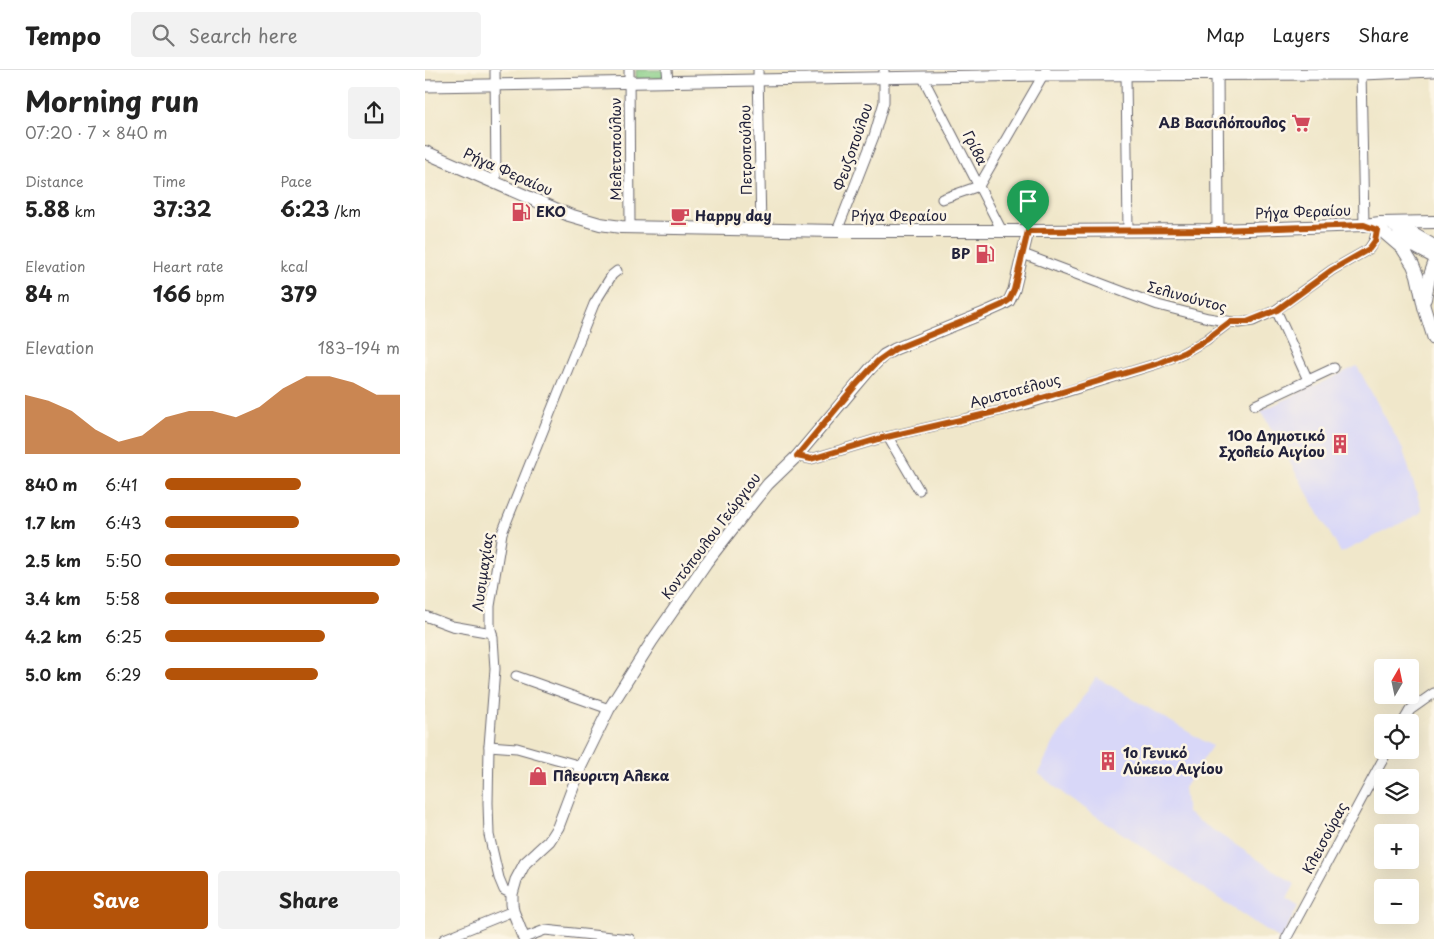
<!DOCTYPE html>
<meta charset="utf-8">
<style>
body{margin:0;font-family:"Playpen Sans",sans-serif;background:#f2f2f2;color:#222;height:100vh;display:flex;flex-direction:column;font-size:19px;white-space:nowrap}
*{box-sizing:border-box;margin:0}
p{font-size:16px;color:#767676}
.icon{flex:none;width:28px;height:28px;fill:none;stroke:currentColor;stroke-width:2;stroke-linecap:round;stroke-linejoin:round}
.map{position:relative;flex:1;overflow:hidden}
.details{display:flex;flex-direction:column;background:#fff;width:425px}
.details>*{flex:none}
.needle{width:32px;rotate:9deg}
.controls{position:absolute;left:949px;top:589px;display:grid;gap:10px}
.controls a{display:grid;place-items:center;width:45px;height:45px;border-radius:5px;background:#fff;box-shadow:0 5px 20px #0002;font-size:25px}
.pin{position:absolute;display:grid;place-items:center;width:42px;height:42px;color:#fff;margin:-51px -21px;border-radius:50% 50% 50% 0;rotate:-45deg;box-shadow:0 0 5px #0007}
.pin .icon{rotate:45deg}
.round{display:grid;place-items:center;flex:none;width:52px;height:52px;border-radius:5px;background:#f2f2f2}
.summary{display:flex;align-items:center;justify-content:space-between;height:85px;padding:0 25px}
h1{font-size:28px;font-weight:700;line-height:38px}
.stats{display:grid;grid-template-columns:repeat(3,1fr);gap:8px;height:85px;padding:5px 25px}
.stats div{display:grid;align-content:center}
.stats b{font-size:21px;font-weight:700}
.stats small{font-size:14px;font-weight:400}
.stats p{font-size:14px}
.chart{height:140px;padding:10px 25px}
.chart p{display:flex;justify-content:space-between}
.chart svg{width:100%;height:90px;margin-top:5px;fill:#b45309;opacity:.7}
.primary-button{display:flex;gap:10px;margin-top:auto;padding:10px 25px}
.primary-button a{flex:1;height:58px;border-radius:5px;background:#b45309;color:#fff;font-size:20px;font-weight:700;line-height:58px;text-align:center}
.primary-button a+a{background:#f2f2f2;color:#222}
ul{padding:0 25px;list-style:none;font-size:16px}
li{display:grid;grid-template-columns:80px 60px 1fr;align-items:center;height:38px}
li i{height:12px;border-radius:6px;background:#b45309}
header{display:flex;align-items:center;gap:30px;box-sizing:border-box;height:70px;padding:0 25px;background:#fff;border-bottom:1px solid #e0e0e0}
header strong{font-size:24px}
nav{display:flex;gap:28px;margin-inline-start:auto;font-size:18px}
.search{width:350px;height:45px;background:#f2f2f2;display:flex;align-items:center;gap:12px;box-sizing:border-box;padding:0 18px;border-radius:5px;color:#767676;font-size:19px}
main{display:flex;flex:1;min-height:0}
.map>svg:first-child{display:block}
</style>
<header>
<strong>Tempo</strong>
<div class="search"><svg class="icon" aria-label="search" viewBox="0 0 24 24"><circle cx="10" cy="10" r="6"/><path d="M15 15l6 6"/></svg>Search here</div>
<nav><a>Map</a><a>Layers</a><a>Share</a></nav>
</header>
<main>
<section class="details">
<div class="summary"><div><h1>Morning run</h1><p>07:20 · 7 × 840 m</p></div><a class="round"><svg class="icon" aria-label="share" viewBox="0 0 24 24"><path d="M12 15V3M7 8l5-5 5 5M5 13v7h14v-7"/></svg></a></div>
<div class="stats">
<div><p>Distance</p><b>5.88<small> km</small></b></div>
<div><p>Time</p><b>37:32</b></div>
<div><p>Pace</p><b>6:23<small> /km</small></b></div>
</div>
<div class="stats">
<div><p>Elevation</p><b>84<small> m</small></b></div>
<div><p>Heart rate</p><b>166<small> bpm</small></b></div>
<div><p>kcal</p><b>379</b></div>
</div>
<div class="chart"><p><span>Elevation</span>183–194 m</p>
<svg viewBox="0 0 160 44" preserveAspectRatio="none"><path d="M0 44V15L10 18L20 23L30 32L40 38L50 35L60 26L70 23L80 23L90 26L100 21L110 12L120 6L130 6L140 9L150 15L160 15V44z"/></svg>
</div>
<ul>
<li><b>840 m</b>6:41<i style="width:58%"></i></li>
<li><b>1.7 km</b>6:43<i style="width:57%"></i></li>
<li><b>2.5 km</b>5:50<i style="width:100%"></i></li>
<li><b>3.4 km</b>5:58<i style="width:91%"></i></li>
<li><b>4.2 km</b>6:25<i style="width:68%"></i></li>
<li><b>5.0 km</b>6:29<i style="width:65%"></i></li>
</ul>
<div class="primary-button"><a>Save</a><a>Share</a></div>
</section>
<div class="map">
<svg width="1009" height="869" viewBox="0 0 1009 869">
<rect width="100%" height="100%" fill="#fcf5e5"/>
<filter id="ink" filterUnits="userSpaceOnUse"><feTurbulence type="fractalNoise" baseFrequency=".02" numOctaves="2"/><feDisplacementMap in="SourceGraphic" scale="10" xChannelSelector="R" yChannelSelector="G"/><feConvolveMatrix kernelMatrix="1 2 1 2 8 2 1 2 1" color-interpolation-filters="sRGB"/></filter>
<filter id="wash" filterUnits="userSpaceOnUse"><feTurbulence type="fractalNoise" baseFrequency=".0096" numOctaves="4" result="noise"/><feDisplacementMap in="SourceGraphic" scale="20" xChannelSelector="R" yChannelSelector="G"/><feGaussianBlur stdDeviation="1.12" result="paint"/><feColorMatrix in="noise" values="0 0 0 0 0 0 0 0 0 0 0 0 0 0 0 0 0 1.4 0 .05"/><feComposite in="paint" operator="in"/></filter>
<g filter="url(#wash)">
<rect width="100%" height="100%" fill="#f0e7ca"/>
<g fill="#d8d7f8">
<polygon points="932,296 978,380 997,440 994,444 916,483 836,341"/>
<polygon points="671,607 787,676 759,718 762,743 870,814 862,829 873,836 856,869 854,869 640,725 613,703 630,670"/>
</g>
<polygon fill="#89cf89" stroke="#567862" points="211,0 239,0 239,8 211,9"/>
</g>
<g filter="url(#ink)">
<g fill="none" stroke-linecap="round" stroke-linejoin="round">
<g stroke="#6a676d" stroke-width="11">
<g id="street">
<polyline points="70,0 71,113"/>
<polyline points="204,0 205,157"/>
<polyline points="242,0 243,12"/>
<polyline points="333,0 336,160"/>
<polyline points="936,0 939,155"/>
<polyline points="701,5 703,161"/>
<polyline points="498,8 577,161"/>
<polyline points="517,129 554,116 621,0"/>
<polyline points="412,161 449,66 459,32 459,0"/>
<polyline points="598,184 733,235 783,248 814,253 828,251 851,240 907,200 944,179 949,171 952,160"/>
<polyline points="851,240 883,310"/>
<polyline points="830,335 909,298"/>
<polyline points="463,367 494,420"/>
<polyline points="372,386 386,389 453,369 574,341 602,334 734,293 758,283 781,270 805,252"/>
<polyline points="0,546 27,556 67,563"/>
<polyline points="91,606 184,639"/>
<polyline points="978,652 985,640 1009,623"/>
<polyline points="64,676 92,678 156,696"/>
<polyline points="87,824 79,820 74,808 64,765 63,733 64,676 70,599 68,568 65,555 65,536 77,463 169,234 187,205 192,201"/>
<polyline points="99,868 120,860 205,869"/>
<polyline points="19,869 88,841"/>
<polyline points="861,869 963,680"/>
</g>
</g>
<g stroke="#6a676d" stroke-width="13">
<g id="secondary">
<polyline points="792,0 793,160"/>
<polyline points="0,16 619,5 937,4 1009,1"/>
<polyline points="99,869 88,841 87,834 87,824 91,810 100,793 124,771 133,757 156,696 184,639 227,571 281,493 326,435 343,414 372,386 445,299 459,285 470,279 559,243 577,235 584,231 589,220 603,161"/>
</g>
</g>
<g stroke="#6a676d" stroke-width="14">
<g id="primary">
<polyline points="0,82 144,145 175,154 196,157 412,161 603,161 793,160 939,155 955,153 1009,152"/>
<polyline points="969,156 983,161 1009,176"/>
<polyline points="957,161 978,179 988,195 992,205 999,237 1009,269"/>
<polyline points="972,167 1009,187"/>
<polyline points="1000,229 1004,208 1009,194"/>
</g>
</g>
<use href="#street" stroke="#fff" stroke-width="9"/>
<use href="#secondary" stroke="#fff" stroke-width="11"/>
<use href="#primary" stroke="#fff" stroke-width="12"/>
</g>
</g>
<g fill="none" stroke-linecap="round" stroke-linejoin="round" filter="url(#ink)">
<g stroke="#fff" stroke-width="10">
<polygon id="route" points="939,155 952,160 950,171 944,179 907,200 852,240 822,252 805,252 781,270 758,283 734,293 574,341 453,369 386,389 372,386 430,316 453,291 470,279 559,243 577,235 584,230 589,220 603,161 793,160"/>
</g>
<use href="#route" stroke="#b45309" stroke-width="6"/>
</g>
<defs>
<g id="supermarket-bare" transform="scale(1.5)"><path d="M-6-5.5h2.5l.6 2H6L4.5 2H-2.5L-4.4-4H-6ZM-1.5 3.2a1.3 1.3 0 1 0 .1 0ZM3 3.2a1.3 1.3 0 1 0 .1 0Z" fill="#d1495b" stroke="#fcf5e5" stroke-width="2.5" paint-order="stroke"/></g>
<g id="fuel-bare" transform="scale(1.5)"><path d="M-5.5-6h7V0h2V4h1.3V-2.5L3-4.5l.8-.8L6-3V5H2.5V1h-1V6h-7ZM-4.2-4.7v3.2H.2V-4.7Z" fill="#d1495b" stroke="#fcf5e5" stroke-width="2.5" paint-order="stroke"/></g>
<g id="cafe-bare" transform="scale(1.5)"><path d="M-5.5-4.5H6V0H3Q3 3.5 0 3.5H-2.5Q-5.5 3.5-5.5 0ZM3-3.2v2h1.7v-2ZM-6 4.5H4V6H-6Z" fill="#d1495b" stroke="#fcf5e5" stroke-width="2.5" paint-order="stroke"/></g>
<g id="building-bare" transform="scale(1.5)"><path d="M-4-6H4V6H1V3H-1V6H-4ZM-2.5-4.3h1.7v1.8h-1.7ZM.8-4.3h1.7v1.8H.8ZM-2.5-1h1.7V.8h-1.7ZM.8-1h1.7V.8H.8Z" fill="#d1495b" stroke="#fcf5e5" stroke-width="2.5" paint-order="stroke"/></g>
<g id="shop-bare" transform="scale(1.5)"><path d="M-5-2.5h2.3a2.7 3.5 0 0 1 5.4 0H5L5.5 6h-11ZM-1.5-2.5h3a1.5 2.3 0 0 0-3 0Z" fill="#d1495b" stroke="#fcf5e5" stroke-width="2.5" paint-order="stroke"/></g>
</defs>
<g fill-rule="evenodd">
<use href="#supermarket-bare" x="876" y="53"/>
<use href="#fuel-bare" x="96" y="142"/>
<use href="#cafe-bare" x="255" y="146"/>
<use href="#fuel-bare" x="560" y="184"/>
<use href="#building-bare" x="915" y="374"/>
<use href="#building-bare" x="683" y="691"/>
<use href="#shop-bare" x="113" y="706"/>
</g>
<g text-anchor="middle" stroke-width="5" stroke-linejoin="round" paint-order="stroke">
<g font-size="14" font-weight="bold" fill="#22223b" stroke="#fcf5e5" text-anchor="start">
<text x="861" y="58" text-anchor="end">ΑΒ Βασιλόπουλος</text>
<text x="111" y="147">EKO</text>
<text x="270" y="151">Happy day</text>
<text x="545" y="189" text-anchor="end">BP</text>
<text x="900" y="371" text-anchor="end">10o Δημοτικό<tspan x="900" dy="16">Σχολείο Αιγίου</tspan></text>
<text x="698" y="688">1o Γενικό<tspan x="698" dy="16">Λύκειο Αιγίου</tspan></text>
<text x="128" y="711">Πλευριτη Αλεκα</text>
</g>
<g font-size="14" fill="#22223b" stroke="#fcf5e5">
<text transform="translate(428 77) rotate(-71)" y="5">Φευζοπούλου</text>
<text transform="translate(550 78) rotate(63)" y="5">Γρίβα</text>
<text transform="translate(191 79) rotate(-90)" y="5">Μελετοπούλων</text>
<text transform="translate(321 80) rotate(-91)" y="5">Πετροπούλου</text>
<text transform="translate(83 102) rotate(24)" y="5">Ρήγα Φεραίου</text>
<text transform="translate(878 142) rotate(-2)" y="5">Ρήγα Φεραίου</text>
<text x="474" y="151">Ρήγα Φεραίου</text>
<text transform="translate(762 227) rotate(15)" y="5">Σελινούντος</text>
<text transform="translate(590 321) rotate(-15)" y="5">Αριστοτέλους</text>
<text transform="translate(286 466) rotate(-53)" y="5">Κοντόπουλου Γεώργιου</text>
<text transform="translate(58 502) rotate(-82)" y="5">Λυσιμαχίας</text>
<text transform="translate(900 768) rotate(-62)" y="5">Κλεισούρας</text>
</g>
</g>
</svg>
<div class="controls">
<a><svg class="needle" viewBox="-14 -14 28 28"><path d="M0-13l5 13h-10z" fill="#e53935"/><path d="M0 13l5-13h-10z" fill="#767676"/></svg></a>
<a><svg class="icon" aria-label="locate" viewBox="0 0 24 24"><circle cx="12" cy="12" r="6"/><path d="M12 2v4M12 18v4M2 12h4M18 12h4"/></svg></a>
<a><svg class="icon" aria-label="layers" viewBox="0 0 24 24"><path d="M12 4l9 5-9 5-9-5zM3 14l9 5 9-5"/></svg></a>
<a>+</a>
<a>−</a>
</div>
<div class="pin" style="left:603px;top:161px;background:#1e9e55"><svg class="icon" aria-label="arrive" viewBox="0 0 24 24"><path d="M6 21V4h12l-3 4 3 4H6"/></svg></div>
</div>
</main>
